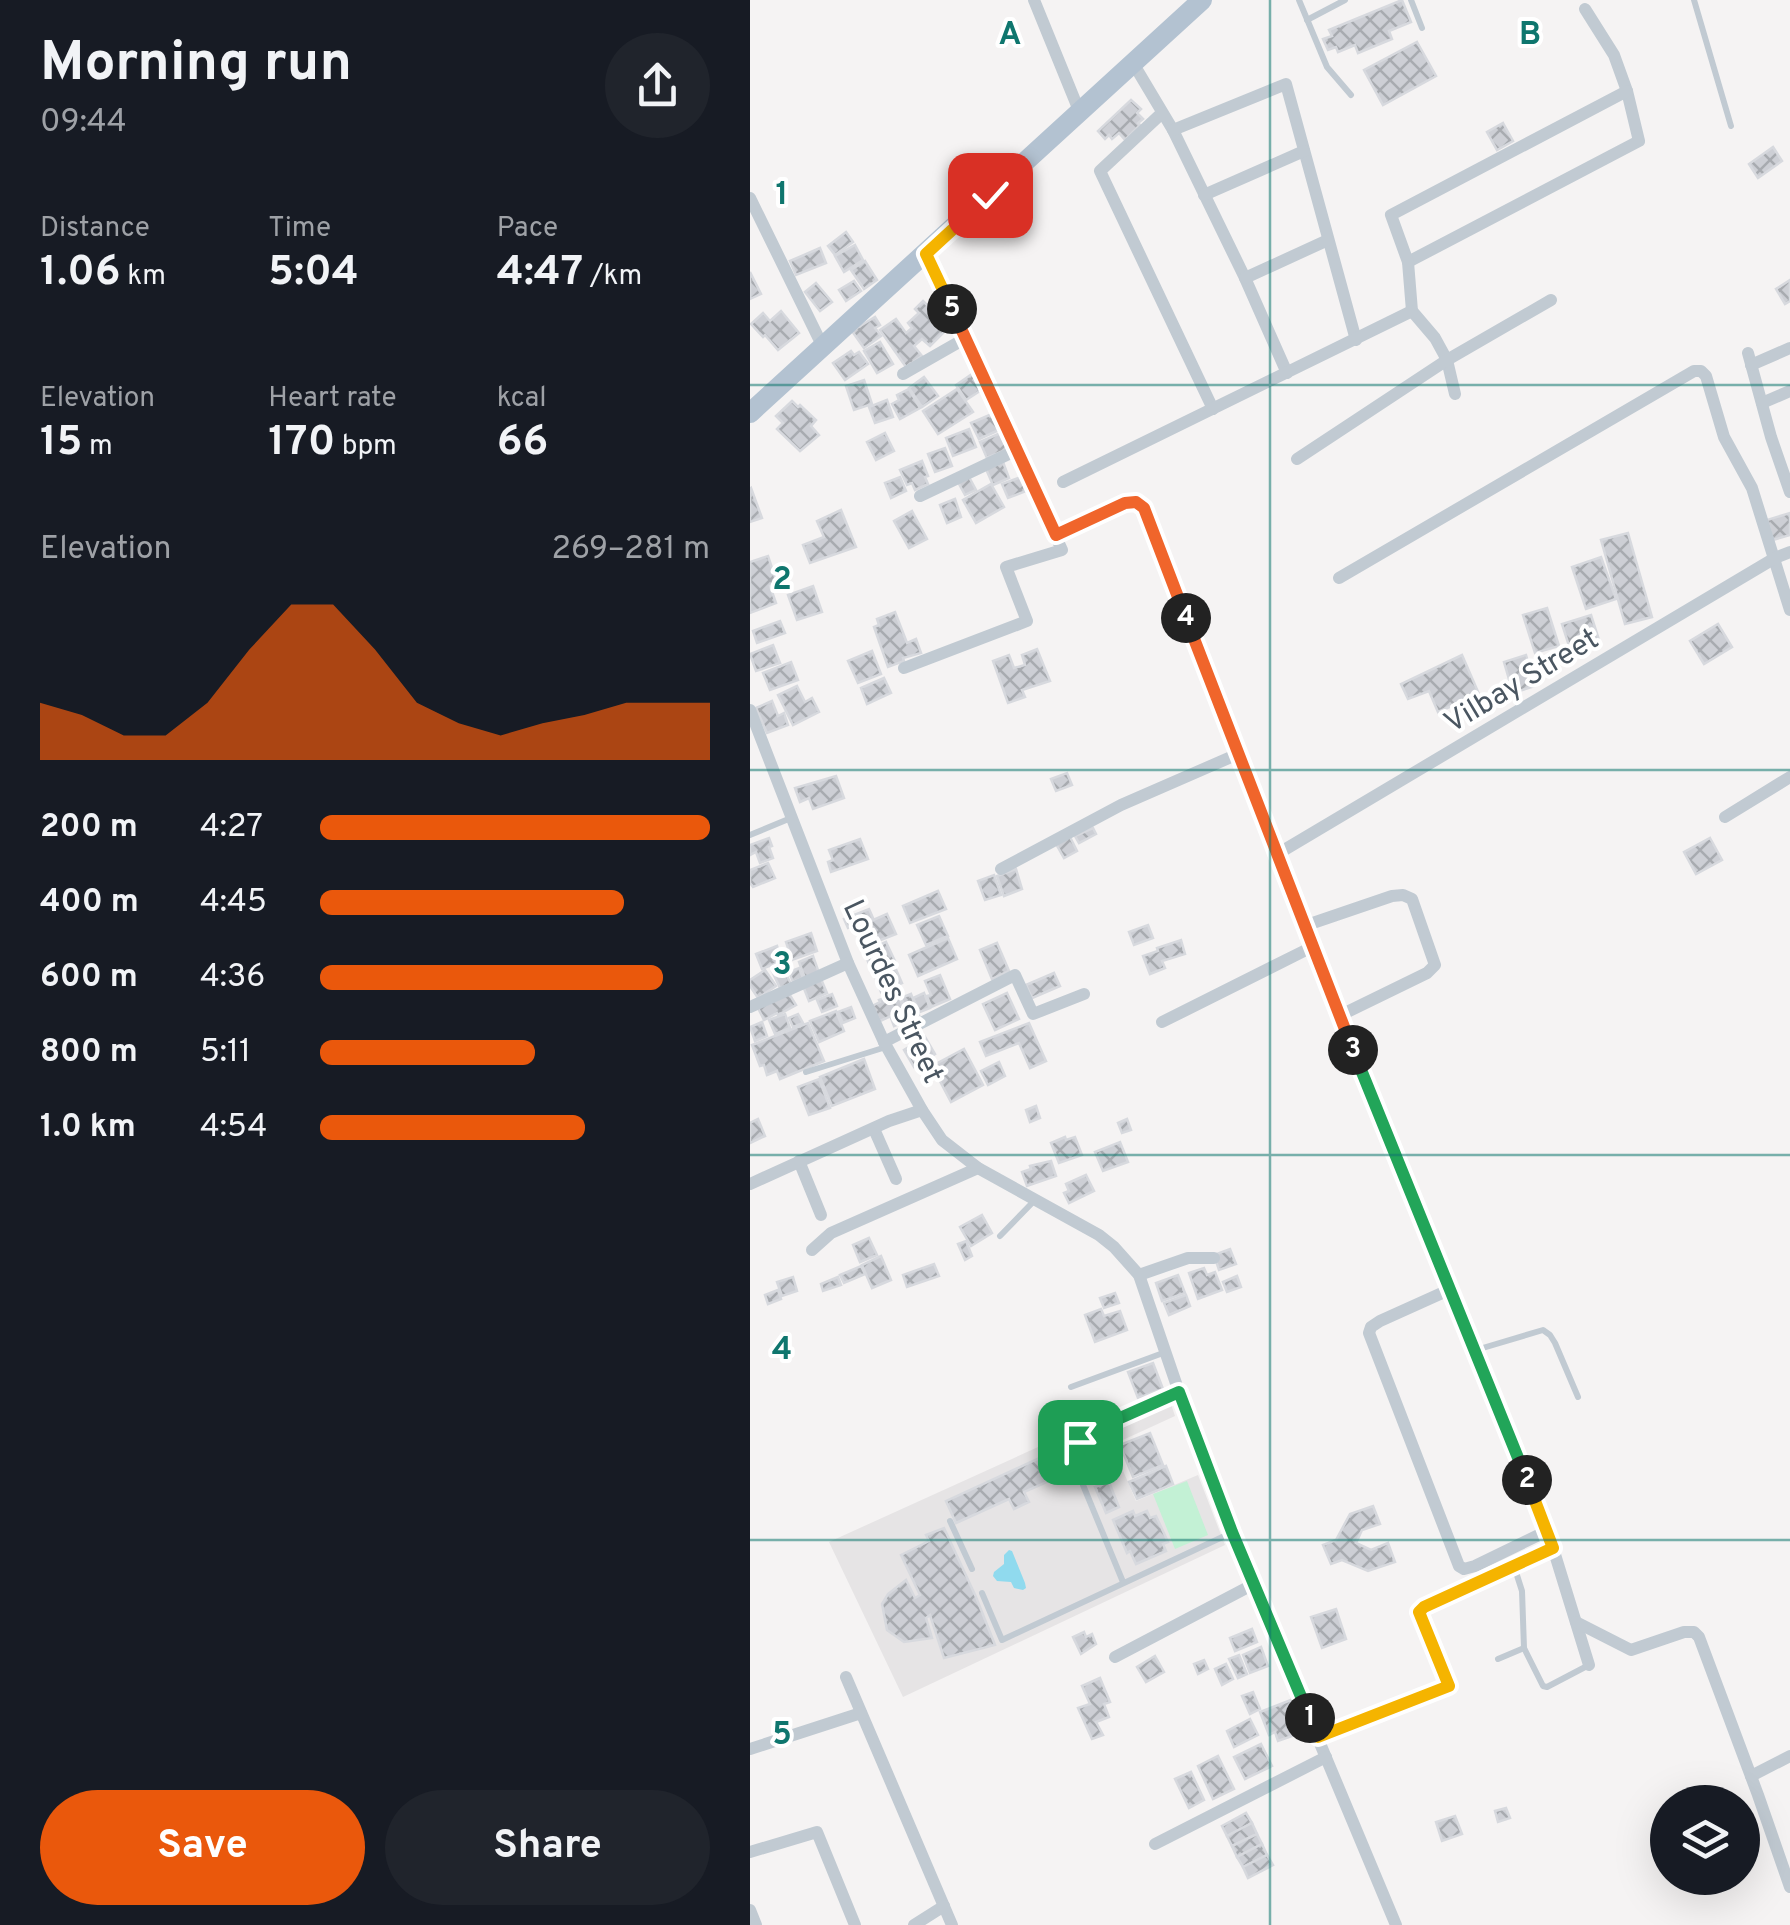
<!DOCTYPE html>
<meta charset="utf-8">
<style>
body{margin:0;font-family:Overpass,sans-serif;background:#20242c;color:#f1f3f6;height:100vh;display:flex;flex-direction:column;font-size:38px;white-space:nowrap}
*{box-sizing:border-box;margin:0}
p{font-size:32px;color:#9ea1a6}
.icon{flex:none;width:55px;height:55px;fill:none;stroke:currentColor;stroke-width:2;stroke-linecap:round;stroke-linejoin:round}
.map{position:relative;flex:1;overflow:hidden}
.details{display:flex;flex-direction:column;background:#171b24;width:750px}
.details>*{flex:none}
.tools{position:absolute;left:900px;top:1785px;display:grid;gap:20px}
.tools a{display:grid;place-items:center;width:110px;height:110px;border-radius:50%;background:#171b24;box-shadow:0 10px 40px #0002;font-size:50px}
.pin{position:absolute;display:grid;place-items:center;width:85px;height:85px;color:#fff;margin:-42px;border-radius:20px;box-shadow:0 5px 15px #0006}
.km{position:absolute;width:50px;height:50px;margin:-25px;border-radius:50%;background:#222;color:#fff;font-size:28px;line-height:50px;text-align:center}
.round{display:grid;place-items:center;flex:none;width:105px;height:105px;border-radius:52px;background:#20242c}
.head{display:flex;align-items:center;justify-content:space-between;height:170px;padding:0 40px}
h1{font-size:55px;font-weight:700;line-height:75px}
.metrics{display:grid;grid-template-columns:repeat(3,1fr);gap:15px;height:170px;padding:10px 40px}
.metrics div{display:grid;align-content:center}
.metrics b{font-size:42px;font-weight:700}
.metrics small{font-size:28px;font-weight:400}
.metrics p{font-size:28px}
.chart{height:280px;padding:20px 40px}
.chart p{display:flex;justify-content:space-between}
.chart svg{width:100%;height:180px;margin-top:10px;fill:#ea580c;opacity:.7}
.action{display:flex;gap:20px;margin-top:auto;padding:20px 40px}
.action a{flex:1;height:115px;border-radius:60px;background:#ea580c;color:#fff;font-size:40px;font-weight:700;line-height:115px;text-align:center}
.action a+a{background:#20242c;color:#f1f3f6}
ul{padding:0 40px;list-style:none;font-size:32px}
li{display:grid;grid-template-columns:160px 120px 1fr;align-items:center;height:75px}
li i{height:25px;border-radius:12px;background:#ea580c}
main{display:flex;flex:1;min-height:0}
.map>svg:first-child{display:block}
</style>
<main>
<section class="details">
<div class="head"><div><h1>Morning run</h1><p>09:44</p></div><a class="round"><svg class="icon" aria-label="share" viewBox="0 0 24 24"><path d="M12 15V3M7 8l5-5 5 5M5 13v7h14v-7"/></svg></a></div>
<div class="metrics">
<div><p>Distance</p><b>1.06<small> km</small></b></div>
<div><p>Time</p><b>5:04</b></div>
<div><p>Pace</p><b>4:47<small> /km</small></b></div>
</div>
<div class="metrics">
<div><p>Elevation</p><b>15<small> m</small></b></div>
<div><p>Heart rate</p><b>170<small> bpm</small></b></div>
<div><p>kcal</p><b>66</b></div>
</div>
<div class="chart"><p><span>Elevation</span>269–281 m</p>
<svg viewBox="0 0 160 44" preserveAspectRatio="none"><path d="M0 44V30L10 33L20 38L30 38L40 30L50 17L60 6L70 6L80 17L90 30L100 35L110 38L120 35L130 33L140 30L150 30L160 30V44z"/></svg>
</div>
<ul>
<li><b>200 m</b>4:27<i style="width:100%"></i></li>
<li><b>400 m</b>4:45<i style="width:78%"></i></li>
<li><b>600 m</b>4:36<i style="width:88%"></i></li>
<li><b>800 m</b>5:11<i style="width:55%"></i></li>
<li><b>1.0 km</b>4:54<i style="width:68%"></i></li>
</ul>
<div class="action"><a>Save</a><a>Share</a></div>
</section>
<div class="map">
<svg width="1040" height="1925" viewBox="0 0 1040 1925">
<defs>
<pattern id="building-cross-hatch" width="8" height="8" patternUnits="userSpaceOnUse" patternTransform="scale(2.5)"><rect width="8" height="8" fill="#cdcfd5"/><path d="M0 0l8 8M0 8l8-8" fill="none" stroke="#a8abb0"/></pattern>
</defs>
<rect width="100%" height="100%" fill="#f5f3f3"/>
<polygon fill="#e6e4e5" points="416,1389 425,1416 362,1445 386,1501 448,1475 475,1545 153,1697 79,1542"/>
<polygon fill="#c3f1d5" points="437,1481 458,1535 425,1549 403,1494"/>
<polygon fill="#90daee" points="259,1550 262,1551 275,1583 276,1588 273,1590 264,1588 261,1582 247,1581 243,1576 244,1572 254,1564 254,1555"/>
<g fill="url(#building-cross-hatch)" stroke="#d7d9de" stroke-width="2.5">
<polygon points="652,0 661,22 639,31 642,39 608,53 605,45 588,52 586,47 578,50 573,39 582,36 579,30"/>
<polygon points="667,42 686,76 633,105 614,70"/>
<polygon points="381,100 391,109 387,113 393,119 388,123 390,125 375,140 369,133 362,139 359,135 355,139 348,131"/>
<polygon points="753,123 763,141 747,150 737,132"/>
<polygon points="1023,147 1032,161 1008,178 999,164"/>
<polygon points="96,232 103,242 85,255 78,246"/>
<polygon points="105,245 113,260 94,272 85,256"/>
<polygon points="70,248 76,263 46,275 40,261"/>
<polygon points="115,261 127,280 114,289 101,270"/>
<polygon points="0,272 11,294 0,299"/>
<polygon points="1040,280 1040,301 1035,304 1026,289"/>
<polygon points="104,281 111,291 96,301 89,290"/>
<polygon points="66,283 82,302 70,311 55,292"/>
<polygon points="173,301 199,327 180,346 172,339 164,346 172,356 156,367 130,330 146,319 156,333 162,328 158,323 169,313 165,309"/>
<polygon points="31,311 49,333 28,350 15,335 13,337 1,324 13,313 20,321"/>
<polygon points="125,317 130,325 125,328 131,336 114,348 102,331"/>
<polygon points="130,342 143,364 127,373 114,351"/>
<polygon points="101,351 104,355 109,352 118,364 95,380 83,363"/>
<polygon points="222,374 233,389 216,400 206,385"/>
<polygon points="174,377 188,396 172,407 159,388"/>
<polygon points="114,380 122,404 104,410 96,386"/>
<polygon points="159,389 170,408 150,419 142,404 149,400 147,395"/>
<polygon points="207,389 223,412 188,434 173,411"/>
<polygon points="137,400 143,417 125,423 119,407"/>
<polygon points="42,401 48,407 50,405 66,420 61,426 69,435 50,451 27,429 33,423 26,416"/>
<polygon points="242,414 249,430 229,439 221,423"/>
<polygon points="219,429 226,447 203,456 196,438"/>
<polygon points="253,432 260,448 237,458 230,442"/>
<polygon points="135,433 144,451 126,460 117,442"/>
<polygon points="195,448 202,466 185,472 178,454"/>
<polygon points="172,461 178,476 175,477 178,484 165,490 162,483 157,485 150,470"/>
<polygon points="253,462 259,478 243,485 236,469"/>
<polygon points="150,477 156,491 141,498 135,483"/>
<polygon points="219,477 226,490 215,495 208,482"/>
<polygon points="271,477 276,491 258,498 252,484"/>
<polygon points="241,484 254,507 226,523 213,500"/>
<polygon points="1,488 12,518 0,522 0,489"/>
<polygon points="205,499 211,517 197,523 190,505"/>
<polygon points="91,510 106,547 60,563 53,545 74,537 67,521"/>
<polygon points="162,511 177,539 159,548 144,521"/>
<polygon points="1040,513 1040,535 1023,540 1017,520"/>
<polygon points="878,533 902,617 875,624 851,540"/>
<polygon points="18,556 27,583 20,586 26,603 0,613 0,562"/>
<polygon points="851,557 866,599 836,609 822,567"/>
<polygon points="63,586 72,612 47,620 38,595"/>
<polygon points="797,608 809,646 785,653 773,615"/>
<polygon points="145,612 157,643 166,639 171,653 153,658 154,661 138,667 124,627 129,625 127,619"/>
<polygon points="841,615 849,640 820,649 812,624"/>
<polygon points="30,621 35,633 7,643 3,631"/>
<polygon points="968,624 982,647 954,664 940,641"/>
<polygon points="23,645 30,663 6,671 0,654"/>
<polygon points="287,649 300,681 272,690 275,697 258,703 243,661 259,655 264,668 275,665 272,655"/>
<polygon points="122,651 131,674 108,683 98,661"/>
<polygon points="712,655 729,694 688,712 679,691 658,699 651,684"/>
<polygon points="776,655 785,686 763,693 754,662"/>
<polygon points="41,662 48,680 20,690 13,673"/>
<polygon points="134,678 141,693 117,704 111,688"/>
<polygon points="47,686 55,702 62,698 69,712 43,725 28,695"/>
<polygon points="22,701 28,716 34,713 38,725 17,733 6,708"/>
<polygon points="317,773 322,785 306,791 301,779"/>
<polygon points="86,776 94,798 63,809 59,798 50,802 45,788"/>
<polygon points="343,828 346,834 329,843 325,836"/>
<polygon points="319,835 327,851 314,858 305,842"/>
<polygon points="19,838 22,846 19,847 23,858 10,863 6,852 0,855 0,845"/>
<polygon points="960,838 972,860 946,874 934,852"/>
<polygon points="110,839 118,859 81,872 78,862 83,860 79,850"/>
<polygon points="18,863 25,878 3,887 0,883 0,870"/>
<polygon points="266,869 272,889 254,896 247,876"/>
<polygon points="244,875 251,895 235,900 228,881"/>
<polygon points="188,891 196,909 160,923 153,906"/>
<polygon points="119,909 123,918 98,928 94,919"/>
<polygon points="137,914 146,934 113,947 105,928"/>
<polygon points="189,916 198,936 176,945 167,925"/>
<polygon points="398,925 403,938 384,945 379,932"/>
<polygon points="61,933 67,951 42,960 36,942"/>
<polygon points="198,938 207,959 168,976 159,955"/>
<polygon points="431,940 435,954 412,961 415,968 400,974 393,956 408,951 407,948"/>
<polygon points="136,942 145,961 122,971 114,952"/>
<polygon points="247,943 259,971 242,979 230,950"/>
<polygon points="27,946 32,961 12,969 6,954"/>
<polygon points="63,956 69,973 55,978 49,962"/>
<polygon points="144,965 152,983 131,992 124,974"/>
<polygon points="32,966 41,984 30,988 22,971"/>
<polygon points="49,968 53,978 43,982 39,972"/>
<polygon points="15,970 26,986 8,998 0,986 0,980"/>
<polygon points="304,973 310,986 282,998 276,985"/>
<polygon points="190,975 200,999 181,1007 177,996 181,995 175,981"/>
<polygon points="71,979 77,993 59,1001 53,986"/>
<polygon points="38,992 46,1005 28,1015 27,1013 14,1020 8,1008"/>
<polygon points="148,993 154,1010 130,1021 122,1006 130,1002 129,1000"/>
<polygon points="174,993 180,1008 170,1012 163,998"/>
<polygon points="257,993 269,1019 245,1030 233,1004"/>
<polygon points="82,994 87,1006 72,1012 67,1000"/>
<polygon points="161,994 169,1015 160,1018 151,998"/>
<polygon points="101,1007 105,1018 93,1023 88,1012"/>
<polygon points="86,1011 94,1031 69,1042 60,1021"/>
<polygon points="155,1012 158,1020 144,1026 141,1018"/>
<polygon points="35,1014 40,1028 25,1034 19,1020"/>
<polygon points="48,1014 53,1023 43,1027 39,1018"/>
<polygon points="12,1022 17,1036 5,1041 0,1027"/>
<polygon points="58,1023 74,1061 30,1079 27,1071 17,1075 14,1065 10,1066 2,1045"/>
<polygon points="279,1023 296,1061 280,1068 269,1043 236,1056 230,1042"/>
<polygon points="175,1037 185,1054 164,1067 154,1050"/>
<polygon points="214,1049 233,1085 201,1102 182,1066"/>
<polygon points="114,1059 125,1089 82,1106 70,1077"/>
<polygon points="249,1062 255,1076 238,1085 231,1071"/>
<polygon points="69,1079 80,1108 59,1115 48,1087"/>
<polygon points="286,1106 290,1118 280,1122 276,1110"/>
<polygon points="8,1119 15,1136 0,1143 0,1123"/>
<polygon points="377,1119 381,1130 372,1133 368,1123"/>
<polygon points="315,1137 316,1140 325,1137 332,1155 309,1163 301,1143"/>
<polygon points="370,1142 378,1162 353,1171 345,1152"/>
<polygon points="301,1161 306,1176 277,1186 272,1172 281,1169 280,1166"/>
<polygon points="336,1175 344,1191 319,1203 314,1193 319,1191 316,1184"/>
<polygon points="232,1215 242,1233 221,1246 210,1227"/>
<polygon points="119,1238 127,1255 110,1262 103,1245"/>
<polygon points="216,1241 222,1256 215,1260 208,1244"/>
<polygon points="480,1249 486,1264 469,1270 464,1255"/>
<polygon points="131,1256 141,1280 122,1288 112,1265"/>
<polygon points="184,1264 189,1276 157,1287 153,1275"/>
<polygon points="111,1266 115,1274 94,1283 90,1275"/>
<polygon points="454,1268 457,1275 465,1272 472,1290 448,1299 439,1273"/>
<polygon points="428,1275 435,1293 412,1301 406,1283"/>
<polygon points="487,1276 491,1287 477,1292 473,1282"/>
<polygon points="43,1277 47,1291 32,1296 27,1282"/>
<polygon points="88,1277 91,1285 73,1291 71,1284"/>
<polygon points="28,1290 31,1299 18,1304 15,1295"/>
<polygon points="365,1293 369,1303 354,1308 350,1298"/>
<polygon points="436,1295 440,1306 419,1315 414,1303"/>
<polygon points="351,1309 354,1316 370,1311 377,1330 345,1342 335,1315"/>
<polygon points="403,1363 413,1389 388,1398 378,1372"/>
<polygon points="400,1433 413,1465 383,1477 370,1445"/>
<polygon points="322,1443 333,1466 274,1492 279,1502 264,1509 259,1499 206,1523 196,1501"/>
<polygon points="416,1466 423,1484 387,1499 379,1482"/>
<polygon points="359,1482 369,1507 356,1513 345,1487"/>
<polygon points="623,1506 630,1524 612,1530 606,1543 621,1550 638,1543 645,1562 618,1571 592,1560 581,1564 573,1545 586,1540 600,1514"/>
<polygon points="383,1511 385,1516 397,1511 400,1518 406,1516 418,1542 413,1544 416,1551 386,1564 380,1551 377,1553 363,1520"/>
<polygon points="194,1528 226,1597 245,1645 194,1658 180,1615 176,1618 182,1638 154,1642 137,1630 132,1604 138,1594 156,1580 165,1598 170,1595 151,1555 179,1541 176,1535"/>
<polygon points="586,1609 596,1639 572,1648 561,1617"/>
<polygon points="502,1629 507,1642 485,1651 480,1638"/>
<polygon points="334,1632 336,1637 342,1634 346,1644 331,1654 323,1637"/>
<polygon points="511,1647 518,1666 500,1673 493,1655"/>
<polygon points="489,1655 497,1674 488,1678 479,1659"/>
<polygon points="405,1656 414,1672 396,1682 387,1667"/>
<polygon points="454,1660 458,1669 448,1674 444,1664"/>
<polygon points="476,1664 483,1679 472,1685 465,1669"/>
<polygon points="350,1678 360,1702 354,1704 359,1717 346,1722 353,1735 342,1739 328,1708 340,1704 332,1686"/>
<polygon points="503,1692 510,1709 500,1714 492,1696"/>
<polygon points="541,1700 549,1723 541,1726 545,1735 528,1741 525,1732 519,1735 510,1712"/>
<polygon points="500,1719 508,1735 484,1747 477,1731"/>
<polygon points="511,1744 522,1766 495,1779 484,1757"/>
<polygon points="468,1756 484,1789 463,1799 448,1766"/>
<polygon points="441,1772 454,1800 439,1808 425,1779"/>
<polygon points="756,1808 760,1818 748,1822 745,1811"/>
<polygon points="496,1813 502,1823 477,1836 472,1826"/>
<polygon points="705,1816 712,1834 692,1841 686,1822"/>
<polygon points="502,1823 507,1834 482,1846 477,1836"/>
<polygon points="507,1834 512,1844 487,1857 482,1846"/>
<polygon points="512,1844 517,1855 493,1867 487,1857"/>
<polygon points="517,1855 523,1865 498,1878 493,1867"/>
</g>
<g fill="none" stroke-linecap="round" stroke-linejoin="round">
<g stroke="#c1cad2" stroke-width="6">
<polyline points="549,0 577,67 601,95"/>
<polyline points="661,0 672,28"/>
<polyline points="944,0 981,126"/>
<polyline points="557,20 595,0"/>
<polyline points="0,835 41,818"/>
<polyline points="56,1072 136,1047"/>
<polyline points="250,1236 284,1201"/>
<polyline points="726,1350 793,1330 800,1335 805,1343 828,1397"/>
<polyline points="321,1387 413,1353"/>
<polyline points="329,1442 352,1426 429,1392"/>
<polyline points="333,1485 373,1582"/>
<polyline points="200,1521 222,1569"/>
<polyline points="764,1566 772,1591 774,1648 793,1686 797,1687 839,1665"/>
<polyline points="232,1593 252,1640 481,1533"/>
<polyline points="748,1659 774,1648"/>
<polyline points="569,1737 699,1686 669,1612 674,1607 802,1548"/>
</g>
<g stroke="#c1cad2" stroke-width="12">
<polyline points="284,0 330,113"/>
<polyline points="383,63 423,130 495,278 537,373"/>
<polyline points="412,113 350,171 463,409"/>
<polyline points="423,130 536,84 606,340"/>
<polyline points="454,195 554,151"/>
<polyline points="0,198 73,347"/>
<polyline points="658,262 889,141 877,91 864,55 835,9"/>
<polyline points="495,278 578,240"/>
<polyline points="998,353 1021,437 1040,492"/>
<polyline points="1001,365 1040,348"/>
<polyline points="153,374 216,338"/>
<polyline points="705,394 697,360 685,338 662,311 658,262 641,215 877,91"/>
<polyline points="1012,403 1040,391"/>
<polyline points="547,459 697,360 801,300"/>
<polyline points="313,482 662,311"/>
<polyline points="170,496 267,450"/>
<polyline points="305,535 375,503 386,502 394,508 529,853 554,926 589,1016 773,1471 803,1548 839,1665"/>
<polyline points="589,578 932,378 944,371 951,371 956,376 974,437 1002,488 1040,610"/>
<polyline points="154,668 277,621 256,567 312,550 176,254"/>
<polyline points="0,710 98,963 134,1042 172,1110 192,1140 228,1168 349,1235 364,1247 389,1275 429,1392 482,1533 646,1925"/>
<polyline points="975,817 1040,777"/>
<polyline points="529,853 1025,558 1040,552"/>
<polyline points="251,869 371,805 488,754"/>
<polyline points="554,926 642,896 653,895 662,899 685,965 677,973 589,1016"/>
<polyline points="0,1007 98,963"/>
<polyline points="412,1022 562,947"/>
<polyline points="134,1042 265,975 283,1014 334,994"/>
<polyline points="124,1129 146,1179"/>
<polyline points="49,1161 71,1215"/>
<polyline points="0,1184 139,1121 172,1110"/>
<polyline points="62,1250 81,1233 228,1168"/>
<polyline points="389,1275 438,1258 464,1258"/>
<polyline points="701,1289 630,1321 621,1327 619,1333 709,1566 714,1569 725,1566 797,1531"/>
<polyline points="826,1622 881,1650 934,1632 944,1632 949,1637 1008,1795 1040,1887"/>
<polyline points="365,1657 504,1584"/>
<polyline points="96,1677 202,1925"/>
<polyline points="0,1749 111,1713"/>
<polyline points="1001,1776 1040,1756"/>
<polyline points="405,1844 576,1757"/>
<polyline points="0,1852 67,1832 105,1925"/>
<polyline points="0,1910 6,1925"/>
<polyline points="164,1925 194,1906"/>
</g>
<polyline stroke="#b3c2d1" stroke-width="20" points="0,413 452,0"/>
</g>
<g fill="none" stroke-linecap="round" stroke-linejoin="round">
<g stroke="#fff" stroke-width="20">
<polyline id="split-1" points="330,1442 352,1426 429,1392 482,1532 560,1718"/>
</g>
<g stroke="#fff" stroke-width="20">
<polyline id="split-2" points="560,1718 568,1737 699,1686 669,1612 674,1607 803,1548 777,1480"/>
</g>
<g stroke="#fff" stroke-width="20">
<polyline id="split-3" points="603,1050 777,1480"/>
</g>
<g stroke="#fff" stroke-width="20">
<polyline id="split-4" points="436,618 603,1050"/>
</g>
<g stroke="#fff" stroke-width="20">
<polyline id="split-5" points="202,309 306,535 375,503 386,502 394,508 436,618"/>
</g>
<g stroke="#fff" stroke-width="20">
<polyline id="split-6" points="202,309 176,254 240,195"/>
</g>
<use href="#split-1" stroke="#22a559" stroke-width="12"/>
<use href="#split-2" stroke="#f5b400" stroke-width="12"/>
<use href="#split-3" stroke="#22a559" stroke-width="12"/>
<use href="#split-4" stroke="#f0652b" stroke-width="12"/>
<use href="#split-5" stroke="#f0652b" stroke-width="12"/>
<use href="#split-6" stroke="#f5b400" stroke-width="12"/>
</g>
<path fill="none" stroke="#0f766e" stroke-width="2.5" stroke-opacity="0.55" d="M 520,0 L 520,1925M 0,385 L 1040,385M 0,770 L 1040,770M 0,1155 L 1040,1155M 0,1540 L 1040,1540"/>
<g text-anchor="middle" stroke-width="8" stroke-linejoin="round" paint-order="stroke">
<g font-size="30" fill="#4a5661" stroke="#fff">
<text transform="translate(771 680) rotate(-31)" y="10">Vilbay Street</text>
<text transform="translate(144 991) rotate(65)" y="10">Lourdes Street</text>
</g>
</g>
<g font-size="32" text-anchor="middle" font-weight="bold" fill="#0f766e" stroke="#fff" stroke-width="8" stroke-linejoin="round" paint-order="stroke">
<text x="260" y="44">A</text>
<text x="780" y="44">B</text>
<text x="32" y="204">1</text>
<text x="32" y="589">2</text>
<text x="32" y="974">3</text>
<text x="32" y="1359">4</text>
<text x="32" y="1744">5</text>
</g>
</svg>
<div class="tools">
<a><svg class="icon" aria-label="layers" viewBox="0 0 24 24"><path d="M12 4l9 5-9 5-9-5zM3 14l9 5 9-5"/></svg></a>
</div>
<div class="pin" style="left:330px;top:1442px;background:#1e9e55"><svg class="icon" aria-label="arrive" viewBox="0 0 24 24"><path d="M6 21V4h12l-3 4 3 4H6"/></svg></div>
<div class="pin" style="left:240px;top:195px;background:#d93025"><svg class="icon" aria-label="check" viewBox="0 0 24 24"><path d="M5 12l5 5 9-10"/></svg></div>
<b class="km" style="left:560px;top:1718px">1</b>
<b class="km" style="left:777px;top:1480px">2</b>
<b class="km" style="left:603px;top:1050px">3</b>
<b class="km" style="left:436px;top:618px">4</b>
<b class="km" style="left:202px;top:309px">5</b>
</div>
</main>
